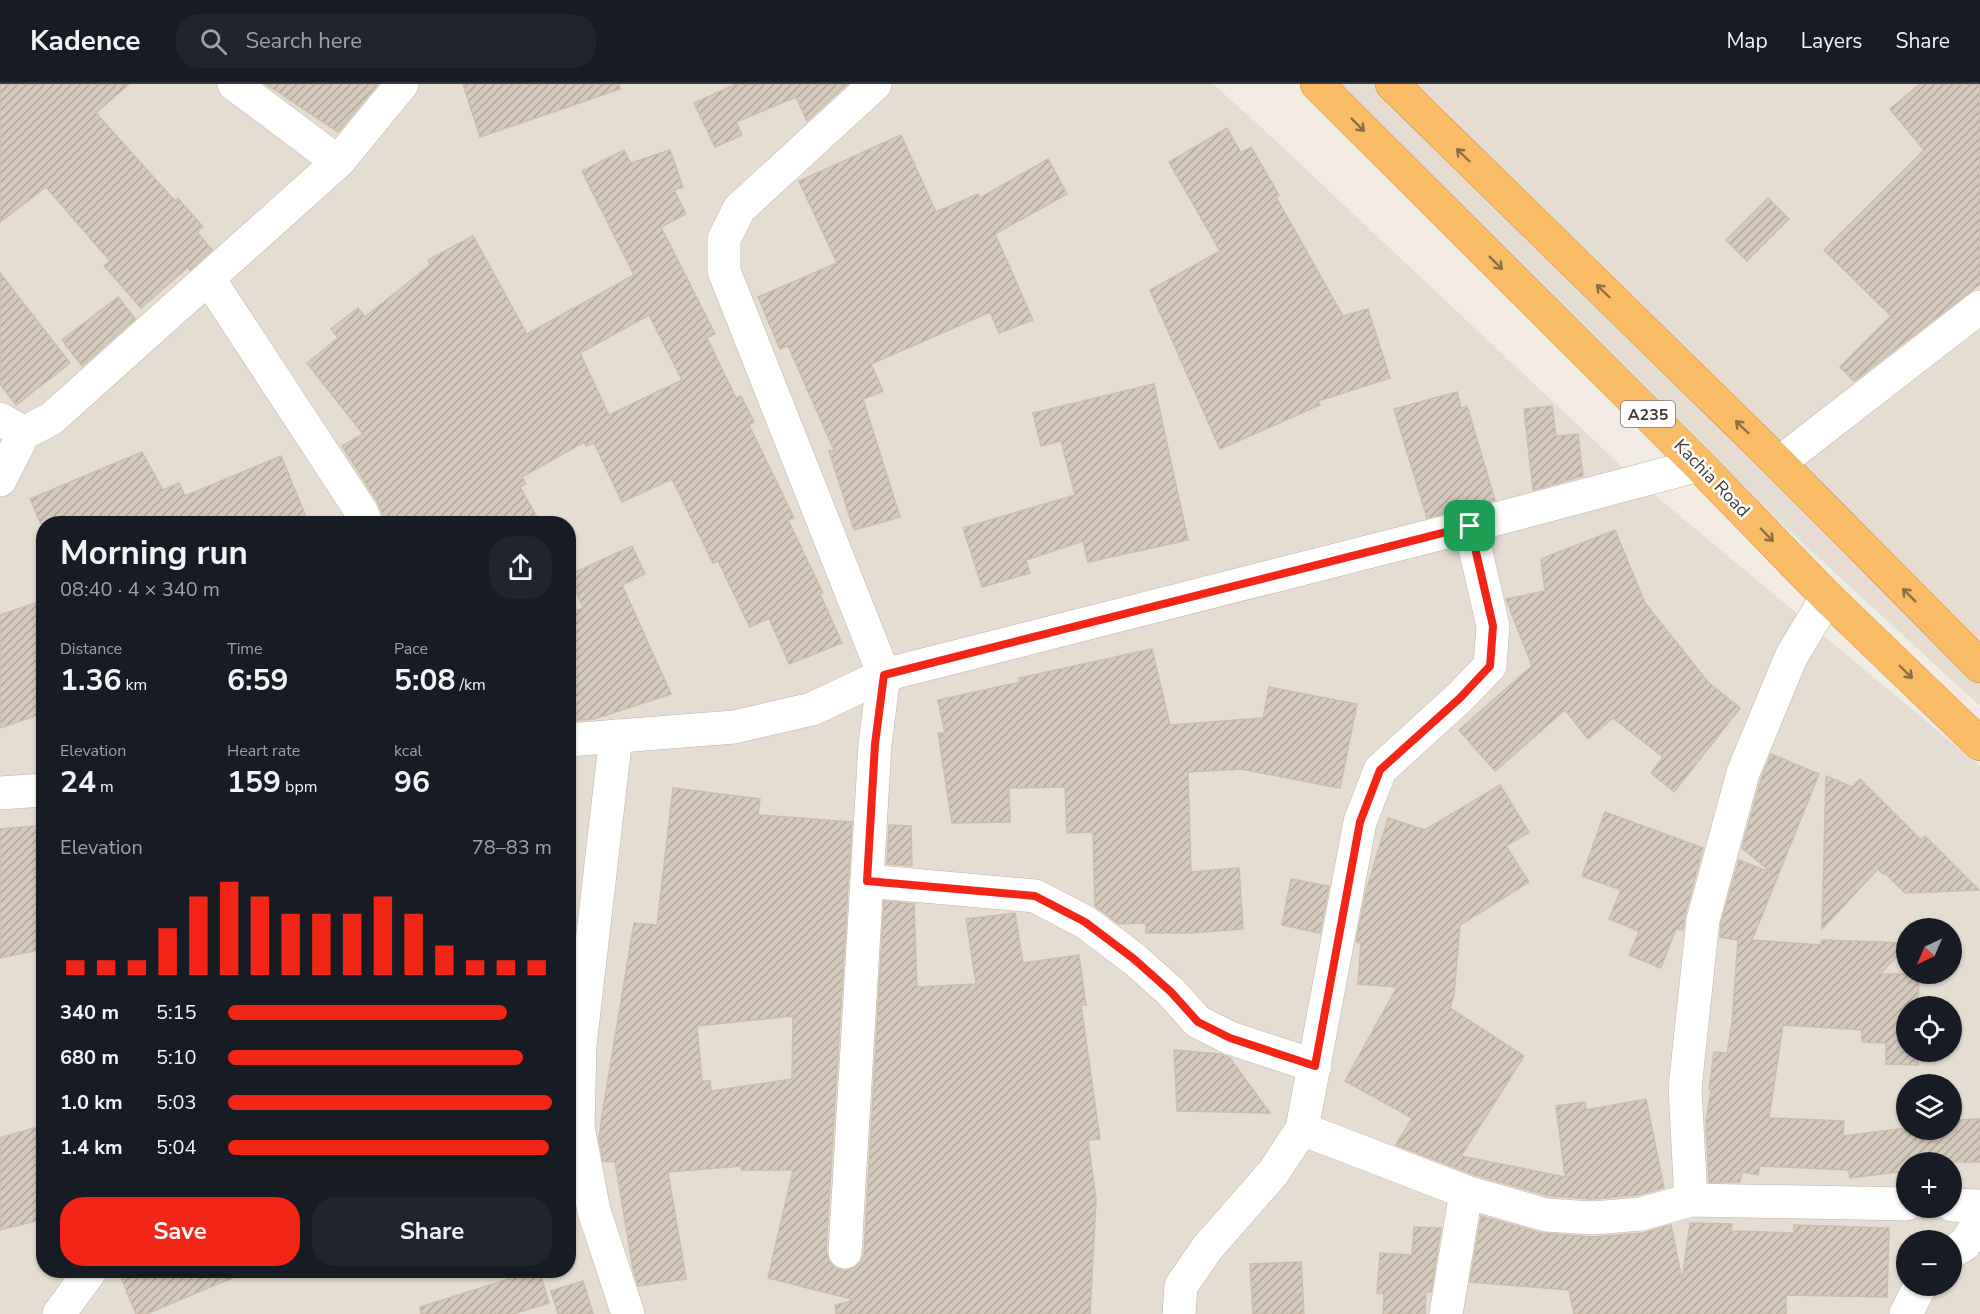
<!DOCTYPE html>
<meta charset="utf-8">
<style>
body{margin:0;font-family:"Nunito Sans",sans-serif;background:#20242c;color:#f1f3f6;height:100vh;display:flex;flex-direction:column;font-size:22px;white-space:nowrap}
*{box-sizing:border-box;margin:0}
p{font-size:20px;color:#9ea1a6}
.icon{flex:none;width:33px;height:33px;fill:none;stroke:currentColor;stroke-width:2;stroke-linecap:round;stroke-linejoin:round}
.map{position:relative;flex:1;overflow:hidden}
.drawer{position:absolute;left:36px;top:432px;width:540px;height:762px;display:flex;flex-direction:column;background:#171b24;border-radius:24px;box-shadow:0 2px 4px #0004}
.drawer>*{flex:none}
.needle{width:39px;rotate:224deg}
.controls{position:absolute;left:1896px;top:834px;display:grid;gap:12px}
.controls a{display:grid;place-items:center;width:66px;height:66px;border-radius:50%;background:#171b24;box-shadow:0 2px 4px #0004;font-size:30px}
.pin{position:absolute;display:grid;place-items:center;width:51px;height:51px;color:#fff;margin:-26px;border-radius:12px;box-shadow:0 3px 9px #0006}
.round{display:grid;place-items:center;flex:none;width:63px;height:63px;border-radius:24px;background:#20242c}
.head{display:flex;align-items:center;justify-content:space-between;height:102px;padding:0 24px}
h1{font-size:33px;font-weight:700;line-height:45px}
.figures{display:grid;grid-template-columns:repeat(3,1fr);gap:9px;height:102px;padding:6px 24px}
.figures div{display:grid;align-content:center}
.figures b{font-size:30px;font-weight:700}
.figures small{font-size:16px;font-weight:400}
.figures p{font-size:16px}
.chart{height:168px;padding:12px 24px}
.chart p{display:flex;justify-content:space-between}
.chart svg{width:100%;height:108px;margin-top:6px;stroke:#f32517;stroke-width:6}
.button{display:flex;gap:12px;margin-top:auto;padding:12px 24px}
.button a{flex:1;height:69px;border-radius:24px;background:#f32517;color:#fff;font-size:24px;font-weight:700;line-height:69px;text-align:center}
.button a+a{background:#20242c;color:#f1f3f6}
ul{padding:0 24px;list-style:none;font-size:20px}
li{display:grid;grid-template-columns:96px 72px 1fr;align-items:center;height:45px}
li i{height:15px;border-radius:8px;background:#f32517}
header{display:flex;align-items:center;gap:36px;box-sizing:border-box;height:84px;padding:0 30px;background:#171b24;border-bottom:2px solid #363941}
header strong{font-size:28px}
nav{display:flex;gap:33px;margin-inline-start:auto;font-size:21px}
.search{width:420px;height:54px;background:#20242c;display:flex;align-items:center;gap:15px;box-sizing:border-box;padding:0 21px;border-radius:24px;color:#9ea1a6;font-size:22px}
.map>svg:first-child{display:block}
</style>
<header>
<strong>Kadence</strong>
<div class="search"><svg class="icon" aria-label="search" viewBox="0 0 24 24"><circle cx="10" cy="10" r="6"/><path d="M15 15l6 6"/></svg>Search here</div>
<nav><a>Map</a><a>Layers</a><a>Share</a></nav>
</header>
<div class="map">
<svg width="1980" height="1230" viewBox="0 0 1980 1230">
<defs>
<pattern id="building-hatch" width="6" height="6" patternUnits="userSpaceOnUse" patternTransform="scale(1.5)"><rect width="6" height="6" fill="#d5c9bc"/><path d="M-1 1l2-2M0 6l6-6M5 7l2-2" fill="none" stroke="#aea499"/></pattern>
</defs>
<rect width="100%" height="100%" fill="#f1ebe3"/>
<g fill="#e5ddd1" fill-rule="evenodd">
<path d="M 0,0 L 1213,0 L 1262,44 L 1633,393 L 1980,682 L 1980,1230 L 0,1230 ZM 44,440 L 568,440 L 568,1186 L 44,1186 ZM 1906,844 L 1952,844 L 1952,890 L 1906,890 ZM 1906,922 L 1952,922 L 1952,968 L 1906,968 ZM 1906,1000 L 1952,1000 L 1952,1046 L 1906,1046 ZM 1906,1078 L 1952,1078 L 1952,1124 L 1906,1124 ZM 1906,1156 L 1952,1156 L 1952,1202 L 1906,1202 Z"/>
<polygon points="1303,0 1980,0 1980,622"/>
</g>
<g fill="url(#building-hatch)" stroke="#cdbdac" stroke-width="1.5" fill-rule="evenodd">
<polygon points="0,0 129,0 96,29 175,117 178,114 203,143 197,148 212,166 190,186 188,183 141,224 104,182 110,177 46,103 0,138"/>
<polygon points="266,0 378,0 338,48"/>
<polygon points="463,0 619,0 620,5 480,53"/>
<polygon points="736,0 847,0 807,37 796,13 736,38 742,51 715,63 694,19"/>
<polygon points="1920,0 1980,0 1980,200 1854,297 1840,283 1891,232 1824,166 1924,66 1890,25"/>
<polygon points="1227,44 1241,69 1251,63 1279,111 1276,113 1343,232 1368,225 1390,294 1318,317 1320,321 1220,365 1150,206 1220,167 1169,78"/>
<polygon points="901,51 936,128 978,110 980,114 1048,75 1067,110 995,150 1033,236 999,249 990,228 871,280 883,307 863,315 900,433 854,446 829,367 834,366 788,262 780,265 758,213 837,179 799,97"/>
<path d="M 624,66 L 631,79 L 670,66 L 683,103 L 674,106 L 686,130 L 661,143 L 715,250 L 707,254 L 736,314 L 741,312 L 754,338 L 749,341 L 794,434 L 788,436 L 823,509 L 820,510 L 842,559 L 789,580 L 769,534 L 750,543 L 718,477 L 713,479 L 672,395 L 622,418 L 594,359 L 586,362 L 584,358 L 522,393 L 526,400 L 520,403 L 541,440 L 387,440 L 377,417 L 342,362 L 363,350 L 307,279 L 338,254 L 331,245 L 358,224 L 365,233 L 430,181 L 428,176 L 473,152 L 527,250 L 634,191 L 582,87 ZM 649,231 L 682,296 L 609,331 L 580,269 Z"/>
<polygon points="1768,114 1789,135 1747,177 1726,156"/>
<polygon points="0,189 70,279 16,321 0,300"/>
<polygon points="118,213 135,235 82,282 62,256"/>
<polygon points="1154,300 1188,456 1088,478 1083,457 1026,476 1030,489 982,503 963,444 1075,411 1061,357 1041,362 1033,329"/>
<polygon points="1457,308 1461,324 1467,322 1495,416 1427,434 1394,325"/>
<polygon points="1552,322 1556,352 1578,350 1583,392 1533,406 1524,325"/>
<polygon points="142,368 163,406 179,399 185,412 281,372 309,440 41,440 30,415"/>
<polygon points="1615,446 1645,519 1708,598 1740,624 1674,708 1651,689 1663,673 1613,634 1588,655 1565,626 1495,687 1459,646 1532,582 1506,515 1545,507 1541,475"/>
<polygon points="632,462 645,490 622,501 671,610 594,635 568,637 568,529 583,524 569,491"/>
<polygon points="44,516 44,629 0,644 0,531"/>
<polygon points="1152,565 1170,641 1263,634 1269,603 1357,620 1340,704 1241,685 1188,688 1191,788 1239,784 1243,845 1190,849 1146,849 1146,839 1119,840 1095,822 1093,748 1067,749 1065,703 1009,704 1010,738 952,739 938,649 945,649 938,616 1020,598 1019,594"/>
<polygon points="1771,670 1819,690 1752,856 1821,861 1822,856 1906,859 1906,863 1880,890 1919,890 1918,922 1906,922 1906,968 1918,968 1918,981 1886,980 1886,959 1862,958 1862,946 1783,941 1769,1034 1844,1037 1843,1052 1906,1044 1952,1046 1952,1036 1980,1035 1980,1078 1906,1078 1906,1087 1850,1094 1849,1086 1760,1082 1758,1091 1742,1088 1740,1098 1709,1098 1706,1038 1711,1006 1709,1005 1714,968 1727,969 1732,939 1738,856 1720,853 1721,839 1739,776 1772,789 1742,764 1761,695"/>
<polygon points="1826,692 1852,703 1860,695 1921,756 1925,752 1979,806 1905,809 1885,789 1883,790 1878,785 1822,845"/>
<polygon points="1500,701 1529,748 1506,762 1529,798 1460,841 1454,911 1450,924 1524,972 1461,1072 1565,1093 1556,1022 1585,1018 1586,1026 1646,1015 1664,1104 1638,1111 1593,1115 1549,1112 1472,1090 1396,1061 1412,1034 1345,997 1397,903 1358,900 1361,859 1356,858 1366,807 1388,734 1425,746"/>
<path d="M 673,704 L 760,715 L 758,731 L 852,738 L 826,1167 L 829,1177 L 835,1184 L 844,1187 L 854,1184 L 861,1178 L 864,1169 L 884,817 L 914,820 L 917,903 L 976,900 L 966,835 L 1015,829 L 1023,879 L 1079,871 L 1086,921 L 1081,921 L 1100,1055 L 1088,1056 L 1096,1116 L 1090,1230 L 836,1230 L 835,1221 L 855,1216 L 768,1194 L 793,1086 L 741,1086 L 742,1082 L 668,1088 L 686,1195 L 638,1202 L 633,1185 L 615,1078 L 603,1077 L 599,1055 L 602,1031 L 634,839 L 657,841 ZM 793,932 L 792,995 L 711,1007 L 710,997 L 702,997 L 697,942 Z"/>
<polygon points="1605,728 1703,764 1685,831 1683,846 1676,845 1661,884 1629,871 1639,847 1609,835 1621,806 1582,792"/>
<polygon points="44,741 44,865 0,874 0,745"/>
<polygon points="889,741 911,742 912,782 887,780"/>
<polygon points="1291,795 1329,802 1320,849 1282,841"/>
<polygon points="1174,966 1220,970 1230,974 1270,1029 1177,1027"/>
<polygon points="44,1041 44,1135 0,1146 0,1054"/>
<polygon points="1481,1132 1541,1149 1592,1153 1643,1149 1671,1141 1682,1196 1690,1139 1732,1140 1731,1147 1794,1149 1794,1141 1889,1144 1887,1213 1786,1211 1786,1230 1574,1230 1569,1206 1470,1198"/>
<polygon points="1414,1143 1441,1144 1431,1208 1426,1208 1425,1230 1383,1230 1384,1210 1377,1209 1380,1169 1412,1171"/>
<polygon points="1301,1178 1304,1230 1253,1230 1250,1180"/>
<polygon points="118,1186 249,1186 249,1187 146,1230 136,1230"/>
<polygon points="506,1186 539,1186 549,1219 513,1230 421,1230 420,1223 509,1195"/>
<polygon points="583,1197 593,1230 558,1230 551,1207"/>
</g>
<g fill="none" stroke-linecap="round" stroke-linejoin="round">
<g stroke="#bfb5a9" stroke-width="34">
<g id="street">
<polyline points="234,0 338,78"/>
<polyline points="209,195 361,427 366,440"/>
<polyline points="0,335 24,349"/>
<polyline points="1779,379 1980,223"/>
<polyline points="0,396 24,349 51,335 338,78 402,0"/>
<polyline points="616,652 580,961 578,1043 594,1127 628,1230"/>
<polyline points="568,656 734,643 812,625 884,591 1470,442 1699,381"/>
<polyline points="0,709 44,706"/>
<polyline points="867,797 1035,812 1085,838 1134,875 1171,908 1198,938 1230,954 1315,982"/>
<polyline points="1302,1045 1466,1108 1546,1131 1593,1134 1641,1130 1691,1116 1906,1120"/>
<polyline points="1691,1116 1685,1004 1703,836 1743,689 1791,573 1827,513"/>
<polyline points="1952,1121 1980,1122"/>
<polyline points="845,1168 875,660 884,591 724,187 724,155 739,125 875,0"/>
<polyline points="1952,1168 1965,1160 1980,1137"/>
<polyline points="59,1230 91,1186"/>
<polyline points="1179,1230 1181,1202 1208,1163 1273,1089 1302,1045 1360,738 1380,686 1460,613 1490,582 1493,542 1470,442"/>
<polyline points="1446,1230 1466,1108"/>
<polyline points="1906,1230 1920,1202"/>
</g>
</g>
<g stroke="#d88e36" stroke-width="34">
<g id="highway">
<polyline points="1317,0 1699,381 1827,513 1980,660"/>
<polyline points="1392,0 1779,379 1980,582"/>
</g>
</g>
<use href="#street" stroke="#fff" stroke-width="33"/>
<use href="#highway" stroke="#f9bb65" stroke-width="33"/>
</g>
<defs><path id="oneway-shaft" d="M-6 0H5M1.5-3L5.5 0L1.5 3" fill="none" stroke-width="1.6" stroke-linecap="round" stroke-linejoin="round" transform="scale(1.5)"/></defs>
<g stroke="#8b6e47">
<use href="#oneway-shaft" transform="translate(1358 41) rotate(45)"/>
<use href="#oneway-shaft" transform="translate(1463 71) rotate(-136)"/>
<use href="#oneway-shaft" transform="translate(1496 179) rotate(45)"/>
<use href="#oneway-shaft" transform="translate(1603 207) rotate(-136)"/>
<use href="#oneway-shaft" transform="translate(1742 343) rotate(-136)"/>
<use href="#oneway-shaft" transform="translate(1767 451) rotate(46)"/>
<use href="#oneway-shaft" transform="translate(1909 511) rotate(-135)"/>
<use href="#oneway-shaft" transform="translate(1906 588) rotate(44)"/>
</g>
<g fill="none" stroke-linecap="round" stroke-linejoin="round">
<g stroke="#fff" stroke-width="12">
<polygon id="route" points="1470,442 1493,542 1490,582 1460,614 1380,686 1360,738 1315,982 1230,954 1198,938 1171,908 1134,875 1085,838 1035,812 867,797 875,660 884,591"/>
</g>
<use href="#route" stroke="#f32517" stroke-width="8"/>
</g>
<g text-anchor="middle" stroke-width="5" stroke-linejoin="round" paint-order="stroke">
<rect fill="#fff" stroke="#7b7670" stroke-width="1.5" x="1621" y="317" width="54" height="26" rx="4.5"/>
<g font-size="16" font-weight="bold" fill="#423b33">
<text x="1648" y="336">A235</text>
</g>
<g font-size="18" fill="#423b33" stroke="#fff">
<text transform="translate(1712 394) rotate(46)" y="6">Kachia Road</text>
</g>
</g>
</svg>
<div class="controls">
<a><svg class="needle" viewBox="-14 -14 28 28"><path d="M0-13l5 13h-10z" fill="#e53935"/><path d="M0 13l5-13h-10z" fill="#9ea1a6"/></svg></a>
<a><svg class="icon" aria-label="locate" viewBox="0 0 24 24"><circle cx="12" cy="12" r="6"/><path d="M12 2v4M12 18v4M2 12h4M18 12h4"/></svg></a>
<a><svg class="icon" aria-label="layers" viewBox="0 0 24 24"><path d="M12 4l9 5-9 5-9-5zM3 14l9 5 9-5"/></svg></a>
<a>+</a>
<a>−</a>
</div>
<div class="pin" style="left:1470px;top:442px;background:#1e9e55"><svg class="icon" aria-label="arrive" viewBox="0 0 24 24"><path d="M6 21V4h12l-3 4 3 4H6"/></svg></div>
<section class="drawer">
<div class="head"><div><h1>Morning run</h1><p>08:40 · 4 × 340 m</p></div><a class="round"><svg class="icon" aria-label="share" viewBox="0 0 24 24"><path d="M12 15V3M7 8l5-5 5 5M5 13v7h14v-7"/></svg></a></div>
<div class="figures">
<div><p>Distance</p><b>1.36<small> km</small></b></div>
<div><p>Time</p><b>6:59</b></div>
<div><p>Pace</p><b>5:08<small> /km</small></b></div>
</div>
<div class="figures">
<div><p>Elevation</p><b>24<small> m</small></b></div>
<div><p>Heart rate</p><b>159<small> bpm</small></b></div>
<div><p>kcal</p><b>96</b></div>
</div>
<div class="chart"><p><span>Elevation</span>78–83 m</p>
<svg viewBox="0 0 160 44" preserveAspectRatio="none"><path d="M5 44V38M15 44V38M25 44V38M35 44V25M45 44V12M55 44V6M65 44V12M75 44V19M85 44V19M95 44V19M105 44V12M115 44V19M125 44V32M135 44V38M145 44V38M155 44V38"/></svg>
</div>
<ul>
<li><b>340 m</b>5:15<i style="width:86%"></i></li>
<li><b>680 m</b>5:10<i style="width:91%"></i></li>
<li><b>1.0 km</b>5:03<i style="width:100%"></i></li>
<li><b>1.4 km</b>5:04<i style="width:99%"></i></li>
</ul>
<div class="button"><a>Save</a><a>Share</a></div>
</section>
</div>
